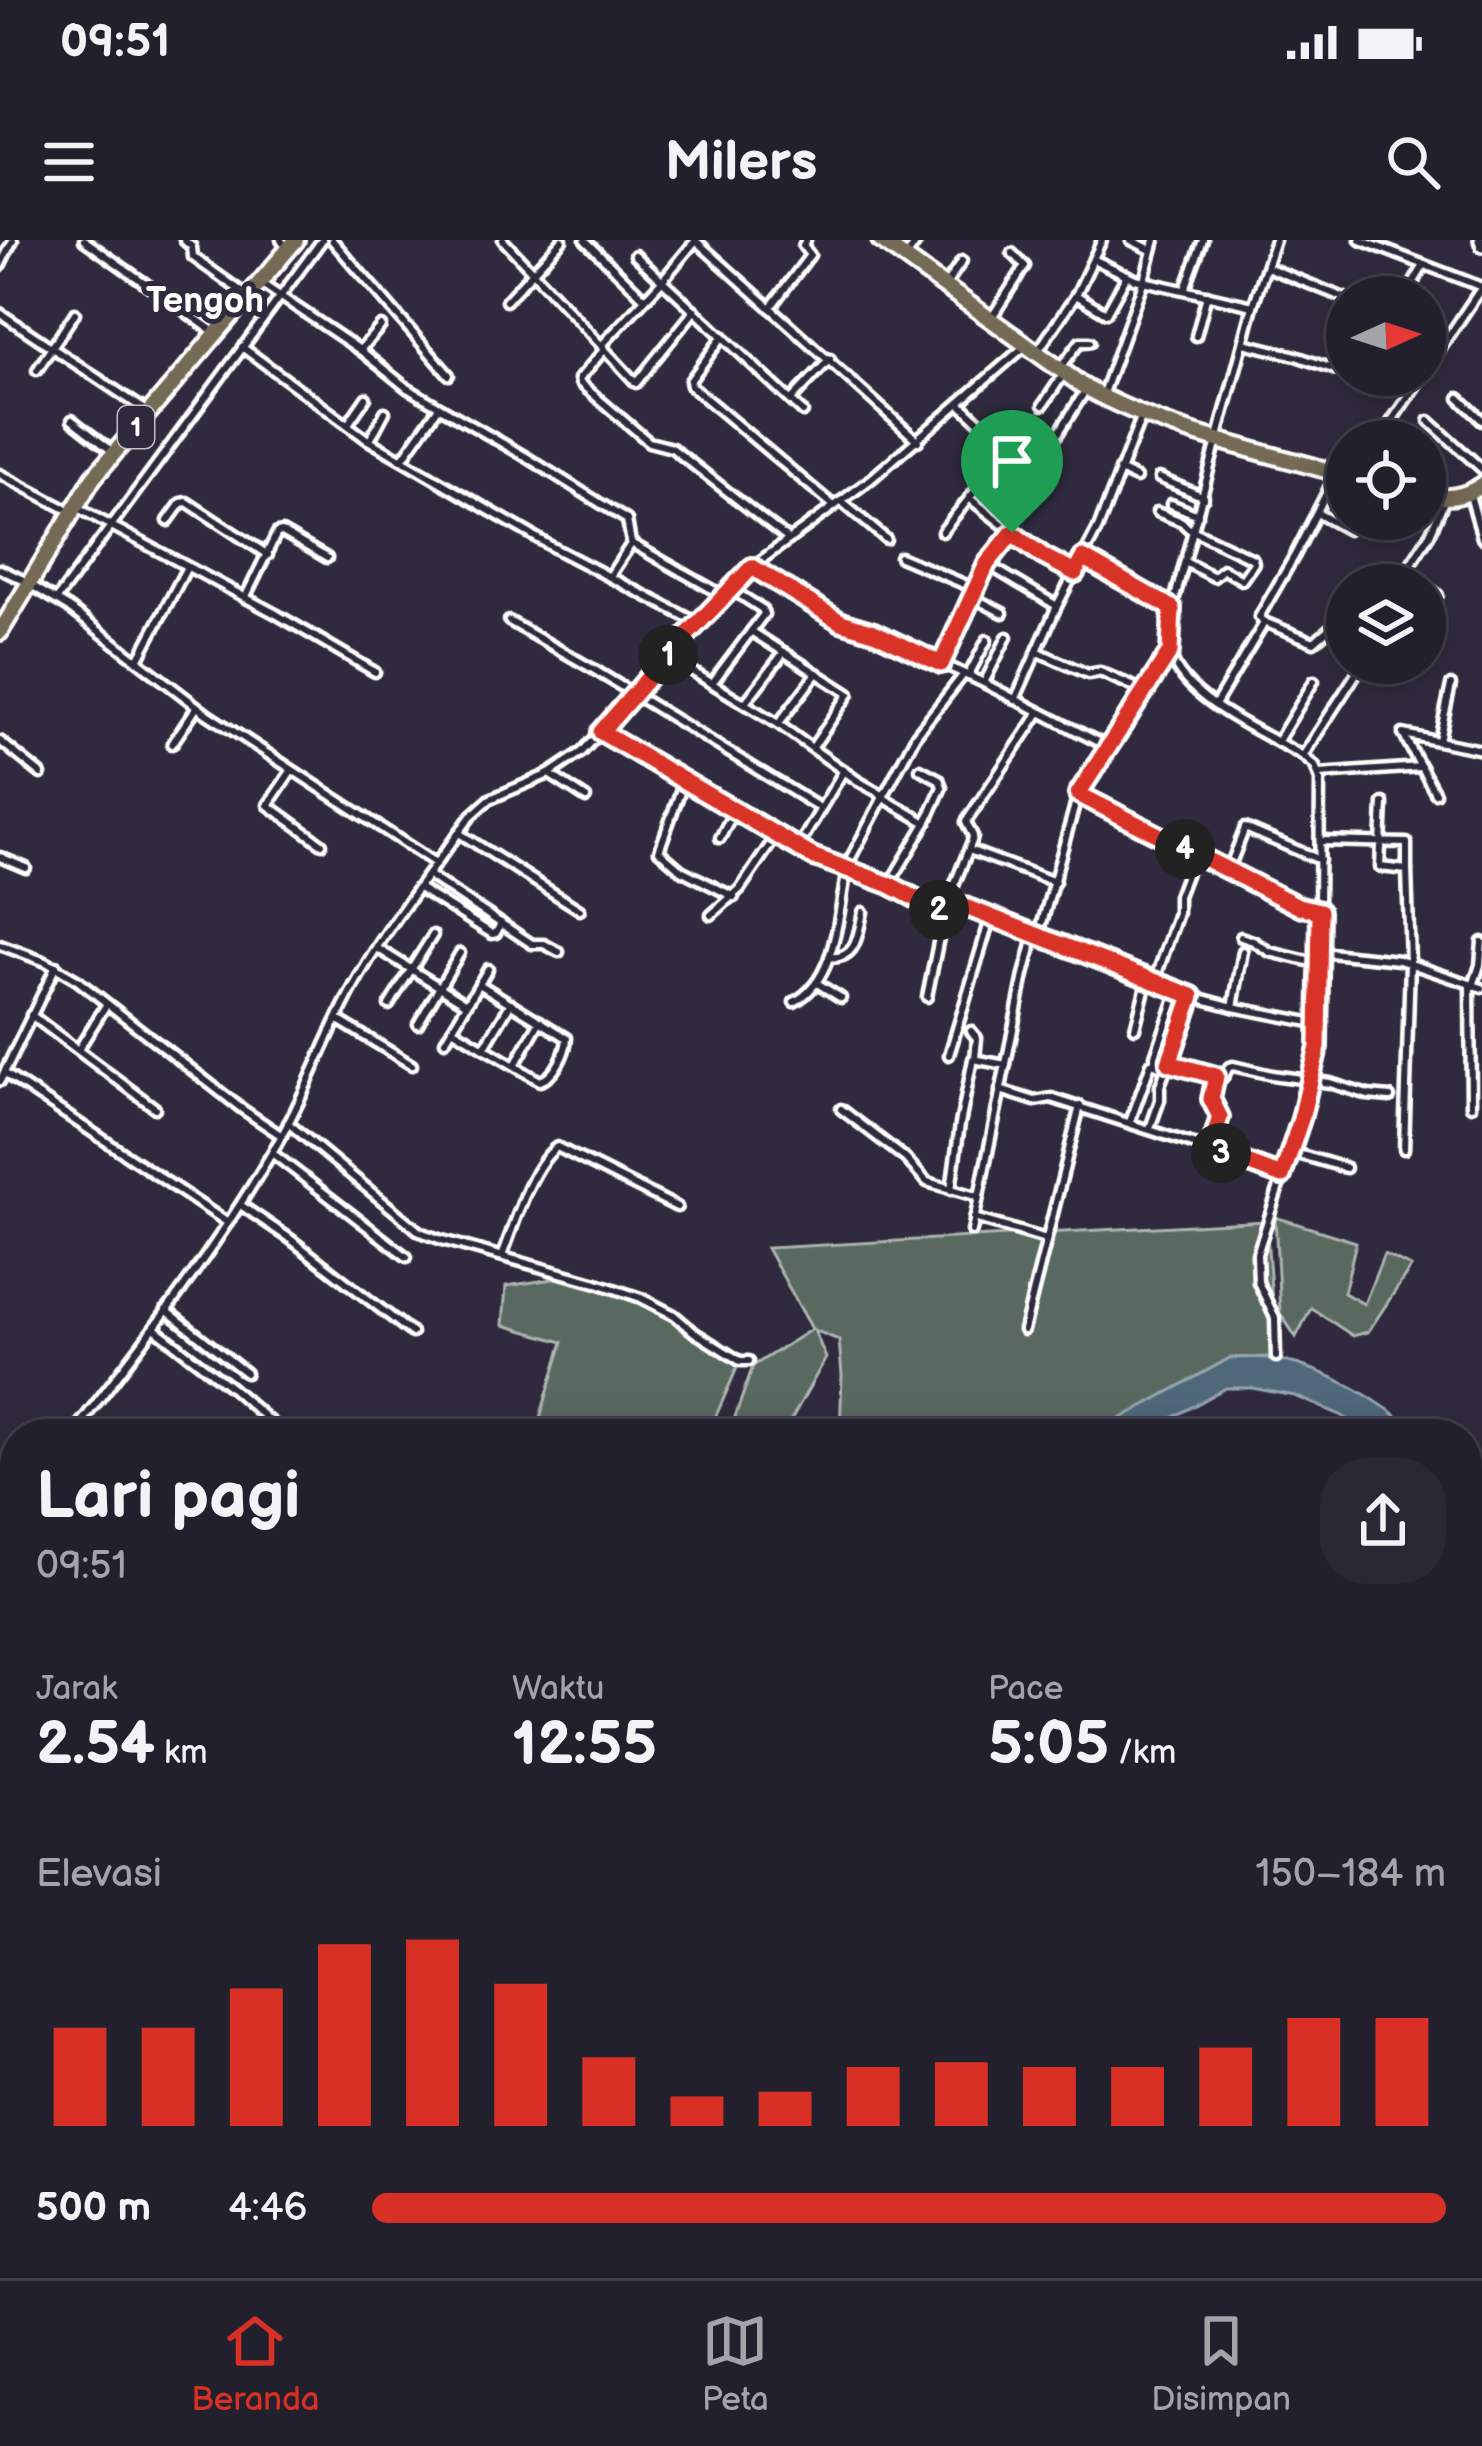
<!DOCTYPE html>
<html lang="id">
<meta charset="utf-8">
<style>
body{margin:0;font-family:"Balsamiq Sans",sans-serif;background:#2b2836;color:#f1f3f6;height:100vh;display:flex;flex-direction:column;font-size:45px;white-space:nowrap}
*{box-sizing:border-box;margin:0}
p{font-size:39px;color:#a3a3aa}
.icon{flex:none;width:66px;height:66px;fill:none;stroke:currentColor;stroke-width:2;stroke-linecap:round;stroke-linejoin:round}
.map{position:relative;flex:1;overflow:hidden}
.drawer{position:absolute;left:0px;top:1179px;width:1482px;height:861px;display:flex;flex-direction:column;background:#23202e;border-radius:48px 48px 0 0;box-shadow:0 6px 30px #0003,0 0 0 3px #403e4a}
.drawer>*{flex:none}
.needle{width:78px;rotate:87deg}
.buttons{position:absolute;left:1326px;top:36px;display:grid;gap:24px}
.buttons a{display:grid;place-items:center;width:120px;height:120px;border-radius:50%;background:#23202e;box-shadow:0 6px 30px #0003,0 0 0 3px #403e4a;font-size:60px}
.pin{position:absolute;display:grid;place-items:center;width:102px;height:102px;color:#fff;margin:-123px -51px;border-radius:50% 50% 50% 0;rotate:-45deg;box-shadow:0 0 12px #0007}
.pin .icon{rotate:45deg}
.km{position:absolute;width:60px;height:60px;margin:-30px;border-radius:50%;background:#222;color:#fff;font-size:33px;line-height:60px;text-align:center}
.round{display:grid;place-items:center;flex:none;width:126px;height:126px;border-radius:48px;background:#2b2836}
.headline{display:flex;align-items:center;justify-content:space-between;height:204px;padding:0 36px}
h1{font-size:66px;font-weight:800;line-height:90px}
.stats{display:grid;grid-template-columns:repeat(3,1fr);gap:18px;height:204px;padding:12px 36px}
.stats div{display:grid;align-content:center}
.stats b{font-size:60px;font-weight:800}
.stats small{font-size:33px;font-weight:400}
.stats p{font-size:33px}
.chart{height:336px;padding:24px 36px}
.chart p{display:flex;justify-content:space-between}
.chart svg{width:100%;height:216px;margin-top:12px;stroke:#d93025;stroke-width:6}
ul{padding:0 36px;list-style:none;font-size:39px}
li{display:grid;grid-template-columns:192px 144px 1fr;align-items:center;height:90px}
li i{height:30px;border-radius:15px;background:#d93025}
.status{display:flex;justify-content:space-between;align-items:center;height:84px;padding:0 60px;background:#23202e;direction:ltr}
.status svg{height:33px;fill:currentColor}
header{display:flex;justify-content:space-between;align-items:center;height:156px;padding:0 36px;background:#23202e;font-size:54px;font-weight:800}
.tabs{display:flex;justify-content:space-around;align-items:center;height:168px;border-top:3px solid #403e4a;background:#23202e;font-size:33px;color:#a3a3aa}
.tabs a{display:grid;justify-items:center;gap:6px}
.tabs .selected{color:#d93025}
.map>svg:first-child{display:block}
</style>
<div class="status"><b>09:51</b><svg viewBox="0 0 49 12"><path d="M0 12V9h3v3zM5 12V6h3v6zM10 12V3h3v9zM15 12V0h3v12zM26 1h20v11H26zM47 4h2v5h-2z"/></svg></div>
<header><svg class="icon" aria-label="menu" viewBox="0 0 24 24"><path d="M4 6h16M4 12h16M4 18h16"/></svg>Milers<svg class="icon" aria-label="search" viewBox="0 0 24 24"><circle cx="10" cy="10" r="6"/><path d="M15 15l6 6"/></svg></header>
<div class="map">
<svg width="1482" height="2038" viewBox="0 0 1482 2038">
<rect width="100%" height="100%" fill="#2f2a3d"/>
<filter id="ink" filterUnits="userSpaceOnUse"><feTurbulence type="fractalNoise" baseFrequency=".00833" numOctaves="2"/><feDisplacementMap in="SourceGraphic" scale="24" xChannelSelector="R" yChannelSelector="G"/><feConvolveMatrix kernelMatrix="1 2 1 2 8 2 1 2 1" color-interpolation-filters="sRGB"/></filter>
<g filter="url(#ink)">
<g fill="#5a6960" stroke="#acb4b0" stroke-width="3">
<polygon points="1275,977 1356,1002 1344,1053 1364,1064 1384,1014 1411,1027 1368,1092 1353,1096 1311,1068 1296,1097 1280,1073"/>
<polygon points="1266,981 1276,1117 1230,1118 1095,1194 840,1194 842,1135 839,1100 814,1090 826,1118 783,1194 729,1194 753,1126 812,1089 767,1008"/>
<polygon points="573,1036 662,1068 740,1121 708,1194 535,1194 563,1102 503,1085 506,1046"/>
<polygon points="1183,2025 1424,2025 1435,2033 1433,2038 1187,2038"/>
</g>
<g fill="#4f677a" stroke="#95a4af" stroke-width="3">
<path d="M 1230,1118 C 1245,1118 1262,1116 1277,1119 C 1330,1131 1379,1158 1418,1194 L 1370,1194 L 1341,1175 L 1295,1156 L 1252,1148 L 1226,1148 L 1143,1194 L 1093,1194 Z"/>
<polygon points="1482,1952 1482,2038 1464,2038 1467,1998"/>
<polygon points="864,2025 908,2025 910,2038 868,2038"/>
</g>
<g fill="none" stroke-linecap="round" stroke-linejoin="round">
<polyline stroke="#4f677a" stroke-width="12" points="0,1506 15,1506"/>
<g stroke="#fff" stroke-width="15">
<g id="street">
<polyline points="84,0 210,89"/>
<polyline points="184,0 192,7 193,17 242,52"/>
<polyline points="281,0 283,3"/>
<polyline points="332,0 449,135"/>
<polyline points="503,0 636,143 695,70"/>
<polyline points="585,0 645,59"/>
<polyline points="695,0 918,201"/>
<polyline points="1131,0 1151,10"/>
<path d="M 1275,0 L 1253,66 L 1172,369 C 1170,383 1167,401 1171,415 C 1183,459 1265,494 1303,516 L 1315,526 L 1320,540 L 1318,807 L 1301,879 L 1257,1014 L 1258,1042 L 1275,1078 L 1276,1117"/>
<polyline points="1360,0 1482,47"/>
<polyline points="635,15 803,172"/>
<polyline points="906,17 918,0"/>
<polyline points="1093,19 1135,39 1253,66"/>
<polyline points="0,26 13,0"/>
<polyline points="1267,27 1347,59"/>
<polyline points="947,43 962,21"/>
<polyline points="262,44 360,110 407,148 528,218 627,280 631,303 724,356"/>
<polyline points="1185,49 1203,0"/>
<polyline points="1076,55 1106,73 1127,35"/>
<polyline points="1405,57 1424,25"/>
<polyline points="506,61 562,0"/>
<polyline points="770,68 810,15 803,6 806,0"/>
<polyline points="0,73 142,168"/>
<polyline points="992,77 1025,26 1012,13"/>
<polyline points="723,96 690,141 691,146 834,266"/>
<polyline points="1196,96 1207,55"/>
<polyline points="1244,103 1296,116 1347,134"/>
<polyline points="602,105 661,42 696,0"/>
<polyline points="242,107 368,200 554,308 698,383"/>
<polyline points="360,110 381,86"/>
<polyline points="604,110 579,139 580,143 649,202 672,208 789,300"/>
<polyline points="1038,111 1076,55 1102,0"/>
<polyline points="1062,126 1080,102 1090,102"/>
<polyline points="37,130 75,73"/>
<polyline points="1425,132 1482,47"/>
<polyline points="1102,156 1144,40 1155,0"/>
<polyline points="1459,158 1482,180"/>
<polyline points="791,160 830,119"/>
<polyline points="960,164 1019,219"/>
<polyline points="1043,165 1063,135"/>
<polyline points="72,180 108,208"/>
<polyline points="1429,181 1482,229"/>
<polyline points="348,184 366,158"/>
<polyline points="370,200 385,172"/>
<polyline points="1378,201 1423,135"/>
<polyline points="403,218 439,167"/>
<polyline points="1425,225 1431,216"/>
<polyline points="1119,230 1136,238"/>
<polyline points="0,234 64,268"/>
<polyline points="1159,238 1204,257"/>
<polyline points="1029,240 1085,151"/>
<polyline points="1470,255 1482,298"/>
<polyline points="969,258 1043,316 1073,332"/>
<polyline points="842,262 886,299"/>
<polyline points="1171,264 1198,275"/>
<polyline points="78,268 276,374 375,432"/>
<polyline points="1157,272 1182,282 1188,288 1253,319 1254,323 1242,340 1223,329 1214,337 1185,322"/>
<polyline points="1317,273 1348,290"/>
<polyline points="168,281 181,263 187,262 268,315"/>
<polyline points="942,292 992,230"/>
<polyline points="900,317 976,349 941,424"/>
<polyline points="1083,318 1172,369"/>
<polyline points="987,324 1057,366"/>
<polyline points="752,327 841,382 874,392 984,443 1108,507"/>
<polyline points="0,329 23,340"/>
<polyline points="1406,331 1424,345"/>
<polyline points="610,336 631,304"/>
<polyline points="31,345 69,368 207,474 435,623"/>
<polyline points="1397,345 1430,294 1444,261"/>
<polyline points="1425,345 1438,355"/>
<polyline points="976,349 987,324 1012,293"/>
<polyline points="972,357 1003,373"/>
<polyline points="245,358 277,293 282,292 327,318"/>
<polyline points="57,359 322,0"/>
<polyline points="509,381 593,429 820,568"/>
<polyline points="1264,382 1314,402 1340,379 1347,379"/>
<polyline points="751,391 849,454 813,507"/>
<polyline points="1038,412 1088,434 1100,432 1144,451"/>
<polyline points="667,416 778,484 858,541 883,555"/>
<polyline points="138,420 187,327"/>
<polyline points="968,436 987,400"/>
<polyline points="713,442 764,374 762,369 731,349"/>
<polyline points="984,443 1007,397"/>
<polyline points="1015,460 1057,366 1098,288 1142,175"/>
<polyline points="745,463 784,412"/>
<polyline points="1215,465 1264,383 1259,377 1295,315 1335,236"/>
<polyline points="779,483 817,433"/>
<polyline points="601,492 802,611 889,645 941,670 952,662 958,664 1192,756 1233,767 1320,784"/>
<polyline points="1439,500 1451,445"/>
<polyline points="0,501 41,534"/>
<polyline points="1278,501 1314,441"/>
<polyline points="172,504 197,467"/>
<polyline points="1303,516 1363,423"/>
<polyline points="291,531 268,565 322,604"/>
<polyline points="549,534 586,558"/>
<polyline points="1319,534 1421,527"/>
<polyline points="684,541 659,611 681,630 734,657"/>
<polyline points="1435,553 1403,494 1482,510"/>
<polyline points="1080,555 1194,614"/>
<polyline points="882,557 926,583"/>
<polyline points="459,593 580,670"/>
<polyline points="720,598 734,571"/>
<polyline points="1321,601 1407,603 1407,630 1380,627 1383,563"/>
<polyline points="797,609 844,530"/>
<polyline points="969,610 1055,642"/>
<polyline points="0,617 26,628"/>
<polyline points="845,629 916,495 964,434"/>
<polyline points="1228,631 1245,588 1320,620"/>
<polyline points="428,635 532,704 544,704 559,712"/>
<polyline points="889,645 926,583 942,547 939,539 920,529"/>
<polyline points="419,648 492,694 496,693 501,683"/>
<polyline points="711,675 740,649 776,596"/>
<polyline points="1039,694 1078,554 1170,412"/>
<polyline points="1241,697 1253,701 1270,712 1320,724"/>
<polyline points="0,705 46,722 77,740 242,869 282,896"/>
<polyline points="377,708 467,764"/>
<polyline points="1320,712 1399,720 1482,748"/>
<path d="M 829,717 C 857,721 858,693 863,672"/>
<polyline points="1155,740 1178,673 1178,656 1194,614 1298,666 1320,671"/>
<polyline points="817,743 841,758"/>
<polyline points="1470,745 1471,866"/>
<polyline points="1473,746 1480,725 1482,702"/>
<polyline points="927,757 945,668 972,601 973,596 966,582 1039,473"/>
<path d="M 794,762 C 837,740 838,673 847,630"/>
<polyline points="389,765 433,695"/>
<polyline points="1233,767 1243,711"/>
<polyline points="31,775 155,868"/>
<polyline points="338,780 412,825"/>
<polyline points="418,784 460,713"/>
<polyline points="1135,788 1148,738"/>
<path d="M 452,789 L 540,841 C 555,837 566,813 567,798 L 479,744"/>
<polyline points="971,791 977,798 975,818"/>
<polyline points="445,801 488,729"/>
<polyline points="484,808 511,763"/>
<polyline points="78,810 106,765"/>
<polyline points="949,815 991,676"/>
<polyline points="1169,823 1223,838 1229,827 1233,826 1272,835 1330,843 1368,855 1390,857"/>
<polyline points="515,825 540,781"/>
<polyline points="1167,829 1155,824 1155,816 1178,750"/>
<polyline points="4,833 228,983"/>
<polyline points="0,841 56,726"/>
<polyline points="1000,850 1035,861 1051,858 1205,908 1212,903 1220,877 1211,859 1216,836"/>
<polyline points="841,869 905,918 927,942 979,957"/>
<polyline points="1130,882 1151,824 1155,823"/>
<polyline points="288,883 420,992 442,1000 597,1043 641,1058 674,1075 694,1092 740,1121 749,1121"/>
<polyline points="1150,888 1160,860 1160,846 1192,756"/>
<polyline points="1207,908 1282,936"/>
<polyline points="1404,909 1410,723 1407,630"/>
<polyline points="1291,912 1346,928"/>
<polyline points="272,913 407,1017"/>
<polyline points="951,950 960,884 973,819 1006,825"/>
<polyline points="242,966 289,998 412,1093"/>
<polyline points="974,978 1046,999"/>
<polyline points="972,991 1024,735 1035,693"/>
<path d="M 502,1016 C 515,984 530,927 557,907 L 677,967"/>
<polyline points="166,1070 246,1133"/>
<polyline points="154,1088 233,1149 284,1194"/>
<polyline points="1024,1090 1080,866"/>
<polyline points="79,1185 90,1194"/>
<path d="M 72,1194 C 142,1105 212,1014 270,916 C 302,864 322,805 351,751 C 384,689 430,633 471,576 L 490,559 L 549,534 L 582,512 L 752,327 L 871,239 L 1025,106"/>
<polyline points="1467,1244 1482,1223"/>
<polyline points="0,1341 15,1349"/>
<polyline points="0,1597 15,1599"/>
</g>
</g>
<g stroke="#fff" stroke-width="18">
<polyline id="secondary" points="1480,0 1482,6"/>
</g>
<g stroke="#fff" stroke-width="22">
<g id="highway">
<path d="M 880,0 L 1086,148 C 1167,193 1259,210 1347,236"/>
<path d="M 1425,255 C 1447,259 1463,258 1482,245"/>
<polyline points="0,392 93,238 296,0"/>
</g>
</g>
<use href="#street" stroke="#2f2a3d" stroke-width="6"/>
<use href="#secondary" stroke="#2f2a3d" stroke-width="9"/>
<use href="#highway" stroke="#756a55" stroke-width="14"/>
</g>
</g>
<g fill="none" stroke-linecap="round" stroke-linejoin="round" filter="url(#ink)">
<g stroke="#fff" stroke-width="24">
<polygon id="route" points="1012,293 1043,316 1075,333 1083,318 1172,368 1170,412 1078,554 1298,666 1320,671 1318,807 1301,879 1282,936 1207,908 1212,903 1220,877 1211,859 1216,836 1169,823 1192,756 958,664 952,662 941,670 936,669 890,645 812,616 601,492 667,416 752,327 841,382 874,392 941,424 987,324"/>
</g>
<use href="#route" stroke="#d93025" stroke-width="15"/>
</g>
<g text-anchor="middle" stroke-width="10" stroke-linejoin="round" paint-order="stroke">
<rect fill="#2f2a3d" stroke="#c1bfc5" stroke-width="3" x="118" y="166" width="36" height="42" rx="9"/>
<g font-size="27" font-weight="bold" fill="#fff">
<text x="136" y="196">1</text>
</g>
<g font-size="36" font-weight="bold" fill="#fff" stroke="#2f2a3d">
<text x="205" y="72">Tengoh</text>
</g>
</g>
</svg>
<div class="buttons">
<a><svg class="needle" viewBox="-14 -14 28 28"><path d="M0-13l5 13h-10z" fill="#e53935"/><path d="M0 13l5-13h-10z" fill="#a3a3aa"/></svg></a>
<a><svg class="icon" aria-label="locate" viewBox="0 0 24 24"><circle cx="12" cy="12" r="6"/><path d="M12 2v4M12 18v4M2 12h4M18 12h4"/></svg></a>
<a><svg class="icon" aria-label="layers" viewBox="0 0 24 24"><path d="M12 4l9 5-9 5-9-5zM3 14l9 5 9-5"/></svg></a>
</div>
<div class="pin" style="left:1012px;top:293px;background:#1e9e55"><svg class="icon" aria-label="arrive" viewBox="0 0 24 24"><path d="M6 21V4h12l-3 4 3 4H6"/></svg></div>
<b class="km" style="left:668px;top:415px">1</b>
<b class="km" style="left:939px;top:670px">2</b>
<b class="km" style="left:1221px;top:913px">3</b>
<b class="km" style="left:1185px;top:609px">4</b>
<section class="drawer">
<div class="headline"><div><h1>Lari pagi</h1><p>09:51</p></div><a class="round"><svg class="icon" aria-label="share" viewBox="0 0 24 24"><path d="M12 15V3M7 8l5-5 5 5M5 13v7h14v-7"/></svg></a></div>
<div class="stats">
<div><p>Jarak</p><b>2.54<small> km</small></b></div>
<div><p>Waktu</p><b>12:55</b></div>
<div><p>Pace</p><b>5:05<small> /km</small></b></div>
</div>
<div class="chart"><p><span>Elevasi</span>150–184 m</p>
<svg viewBox="0 0 160 44" preserveAspectRatio="none"><path d="M5 44V24M15 44V24M25 44V16M35 44V7M45 44V6M55 44V15M65 44V30M75 44V38M85 44V37M95 44V32M105 44V31M115 44V32M125 44V32M135 44V28M145 44V22M155 44V22"/></svg>
</div>
<ul>
<li><b>500 m</b>4:46<i style="width:100%"></i></li>
</ul>
</section>
</div>
<nav class="tabs">
<a class="selected"><svg class="icon" aria-label="home" viewBox="0 0 24 24"><path d="M3 11l9-7 9 7M6 9v11h12V9"/></svg>Beranda</a>
<a><svg class="icon" aria-label="map" viewBox="0 0 24 24"><path d="M3 6l6-2 6 2 6-2v14l-6 2-6-2-6 2zM9 4v14M15 6v14"/></svg>Peta</a>
<a><svg class="icon" aria-label="saved" viewBox="0 0 24 24"><path d="M7 4h10v16l-5-4-5 4z"/></svg>Disimpan</a>
</nav>
